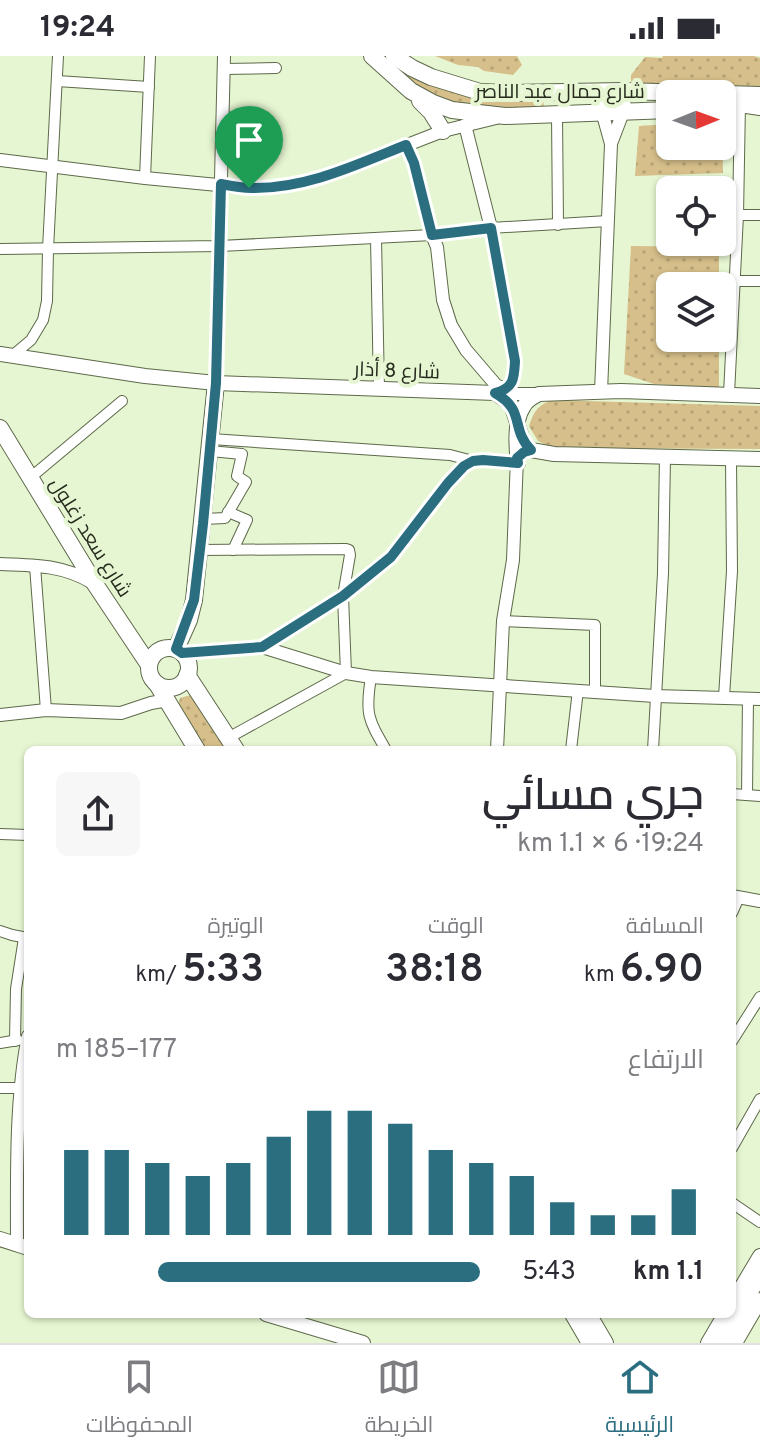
<!DOCTYPE html>
<html lang="ar">
<meta charset="utf-8">
<style>
body{margin:0;font-family:Overpass,Cairo,sans-serif;background:#f7f7f7;color:#2b2b33;direction:rtl;height:100vh;display:flex;flex-direction:column;font-size:30px;white-space:nowrap}
*{box-sizing:border-box;margin:0}
p{font-size:26px;color:#7c7c81}
.icon{flex:none;width:44px;height:44px;fill:none;stroke:currentColor;stroke-width:2;stroke-linecap:round;stroke-linejoin:round}
.map{position:relative;flex:1;overflow:hidden;direction:ltr}
.details{position:absolute;left:24px;top:690px;width:712px;height:572px;display:flex;flex-direction:column;background:#fff;border-radius:12px;box-shadow:0 2px 6px #0004;direction:rtl}
.details>*{flex:none}
.needle{width:52px;rotate:89deg}
.tools{position:absolute;left:656px;top:24px;display:grid;gap:16px}
.tools a{display:grid;place-items:center;width:80px;height:80px;border-radius:12px;background:#fff;box-shadow:0 2px 6px #0004;font-size:40px}
.pin{position:absolute;display:grid;place-items:center;width:68px;height:68px;color:#fff;margin:-82px -34px;border-radius:50% 50% 50% 0;rotate:-45deg;box-shadow:0 0 8px #0007}
.pin .icon{rotate:45deg}
.round{display:grid;place-items:center;flex:none;width:84px;height:84px;border-radius:12px;background:#f7f7f7}
.overview{display:flex;align-items:center;justify-content:space-between;height:136px;padding:0 32px}
h1{font-size:44px;font-weight:600;line-height:60px}
.stats{display:grid;grid-template-columns:repeat(3,1fr);gap:12px;height:136px;padding:8px 32px}
.stats div{display:grid;align-content:center}
.stats b{font-size:40px;font-weight:600}
.stats small{font-size:22px;font-weight:400}
.stats p{font-size:22px}
.chart{height:224px;padding:16px 32px}
.chart p{display:flex;justify-content:space-between}
.chart svg{width:100%;height:144px;margin-top:8px;stroke:#2b6e80;stroke-width:6}
ul{padding:0 32px;list-style:none;font-size:26px}
li{display:grid;grid-template-columns:128px 96px 1fr;align-items:center;height:60px}
li i{height:20px;border-radius:10px;background:#2b6e80}
.status{display:flex;justify-content:space-between;align-items:center;height:56px;padding:0 40px;background:#fff;direction:ltr}
.status svg{height:22px;fill:currentColor}
.tabs{display:flex;justify-content:space-around;align-items:center;height:112px;border-top:2px solid #e1e1e2;background:#fff;font-size:22px;color:#7c7c81}
.tabs a{display:grid;justify-items:center;gap:4px}
.tabs .on{color:#2b6e80}
.map>svg:first-child{display:block}
</style>
<div class="status"><b>19:24</b><svg viewBox="0 0 49 12"><path d="M0 12V9h3v3zM5 12V6h3v6zM10 12V3h3v9zM15 12V0h3v12zM26 1h20v11H26zM47 4h2v5h-2z"/></svg></div>
<div class="map">
<svg width="760" height="1287" viewBox="0 0 760 1287">
<defs>
<pattern id="park-dots" width="8" height="8" patternUnits="userSpaceOnUse" patternTransform="scale(2)"><rect width="8" height="8" fill="#d6bf8a"/><path d="M2 2h.1M6 6h.1" fill="none" stroke="#b8a477" stroke-width="1.8" stroke-linecap="round"/></pattern>
</defs>
<rect width="100%" height="100%" fill="#e7f6d2"/>
<g fill="url(#park-dots)">
<polygon points="380,0 386,0 413,18 543,42 544,52 474,53 426,38"/>
<polygon points="435,0 517,0 522,9 513,19 484,15 478,11 458,9"/>
<polygon points="663,0 754,0 760,2 760,32 631,29 631,19 645,1 662,2"/>
<polygon points="670,68 670,90 722,90 722,73 723,117 635,120 639,70"/>
<polygon points="631,190 719,191 719,230 670,230 670,282 719,282 719,332 654,328 624,318"/>
<path d="M 552,344 L 760,350 L 760,393 L 552,392 L 538,385 L 529,370 C 534,355 537,350 552,344 Z"/>
<polygon points="194,638 229,694 200,694 177,654 180,642"/>
</g>
<g fill="none" stroke-linecap="round" stroke-linejoin="round">
<g stroke="#5d694a" stroke-width="12">
<g id="minor">
<polyline points="223,13 276,12"/>
<polyline points="57,25 149,31"/>
<polyline points="557,58 558,169"/>
<polyline points="145,122 150,0"/>
<polyline points="738,159 760,159"/>
<polyline points="376,182 379,333"/>
<polyline points="0,193 220,190 432,179 491,172 608,165"/>
<polyline points="735,225 760,225"/>
<polyline points="12,300 31,284 43,264 47,245 48,193 58,0"/>
<polyline points="729,338 738,159 740,48"/>
<polyline points="211,383 450,399 473,405"/>
<polyline points="30,422 122,345"/>
<polyline points="228,456 247,464 233,494"/>
<polyline points="204,463 225,462 246,426 237,420 242,398 210,395"/>
<polyline points="200,494 346,493 349,494 350,499 343,540 346,617 228,682"/>
<polyline points="35,510 46,654"/>
<polyline points="503,565 595,569 595,636"/>
<polyline points="262,591 343,540 391,501 448,427 464,410 473,405 483,404 518,407"/>
<path d="M 371,621 C 365,658 368,663 386,694"/>
<polyline points="724,641 732,515 731,403"/>
<polyline points="571,694 578,634"/>
<polyline points="653,694 663,517 665,401"/>
<polyline points="732,738 760,740"/>
<polyline points="747,739 748,642"/>
<polyline points="0,778 28,779"/>
<polyline points="732,857 739,841"/>
<polyline points="0,875 12,879 28,882"/>
<polyline points="15,985 16,933 24,882"/>
<polyline points="732,985 760,941"/>
<polyline points="0,987 18,984"/>
<polyline points="0,1032 28,1032"/>
<polyline points="732,1092 760,1043"/>
<polyline points="732,1147 760,1166"/>
</g>
</g>
<g stroke="#5d694a" stroke-width="14">
<g id="tertiary">
<path d="M 465,69 L 491,172 L 515,305 C 514,317 514,331 502,335"/>
<polyline points="612,85 625,51 623,35"/>
<polyline points="406,89 414,107 432,179 437,191 443,244 451,269 466,294 496,329 515,338 539,338"/>
<polyline points="0,104 145,122 249,132 286,130 330,119 443,75 496,62"/>
<polyline points="216,327 224,0"/>
<polyline points="601,336 611,88 601,52 603,35"/>
<path d="M 0,508 C 34,509 63,509 93,527"/>
<polyline points="182,597 262,591 346,617 371,621 655,640 760,643"/>
<polyline points="0,659 46,654 121,657 151,647 168,644"/>
<polyline points="497,694 503,565 513,504 517,402 520,399"/>
<polyline points="732,840 760,845"/>
<path d="M 17,1189 C 17,1122 15,1046 28,980"/>
</g>
</g>
<g stroke="#5d694a" stroke-width="16">
<g id="secondary">
<polyline points="0,298 145,320 216,327 495,337 511,348 523,385 527,390 531,394 554,398 760,403"/>
<path d="M 518,407 C 516,391 514,364 524,350 C 527,344 533,341 539,338 L 621,335 L 760,340"/>
<polyline points="0,1183 28,1192"/>
<polyline points="732,1247 760,1200"/>
<polyline points="266,1258 363,1287"/>
<polyline points="708,1287 725,1258"/>
<polyline points="735,1287 760,1244"/>
</g>
</g>
<g stroke="#5d694a" stroke-width="18">
<g id="primary">
<polyline points="372,0 411,35 433,47 452,54 505,60 670,54"/>
<polyline points="394,0 412,12 431,21 480,36 508,37 623,35 760,39"/>
<polyline points="420,45 431,56 443,75"/>
<polyline points="722,50 740,48 760,51"/>
<polyline points="0,372 95,528 149,609"/>
<circle cx="169" cy="612" r="20"/>
<polyline points="176,593 189,564 194,544 216,327"/>
<polyline points="187,619 236,694"/>
<polyline points="157,628 197,694"/>
<polyline points="573,1258 590,1287"/>
<polyline points="588,1258 605,1287"/>
<polyline points="721,1287 760,1218"/>
</g>
</g>
<use href="#minor" stroke="#fff" stroke-width="10"/>
<use href="#tertiary" stroke="#fff" stroke-width="12"/>
<use href="#secondary" stroke="#fff" stroke-width="14"/>
<use href="#primary" stroke="#fff" stroke-width="16"/>
</g>
<g fill="none" stroke-linecap="round" stroke-linejoin="round">
<g stroke="#fff" stroke-width="16">
<path id="route" d="M 406,89 L 414,107 L 432,179 L 491,172 L 515,305 C 514,323 514,332 495,337 C 526,354 510,373 531,394 L 524,396 L 517,402 L 518,407 L 483,404 L 473,405 L 464,410 L 448,427 L 391,501 L 343,540 L 262,591 L 182,597 L 176,593 L 194,544 L 203,468 L 216,327 L 221,128 C 231,130 241,132 252,132 C 306,133 356,109 406,89 Z"/>
</g>
<use href="#route" stroke="#2b6e80" stroke-width="10"/>
</g>
<g text-anchor="middle" stroke-width="8" stroke-linejoin="round" paint-order="stroke">
<g font-size="20" fill="#272c1f" stroke="#e7f6d2">
<text x="560" y="42">شارع جمال عبد الناصر</text>
<text transform="translate(397 314) rotate(2)" y="7">شارع 8 أذار</text>
<text transform="translate(91 481) rotate(58)" y="7">شارع سعد زغلول</text>
</g>
</g>
</svg>
<div class="tools">
<a><svg class="needle" viewBox="-14 -14 28 28"><path d="M0-13l5 13h-10z" fill="#e53935"/><path d="M0 13l5-13h-10z" fill="#7c7c81"/></svg></a>
<a><svg class="icon" aria-label="locate" viewBox="0 0 24 24"><circle cx="12" cy="12" r="6"/><path d="M12 2v4M12 18v4M2 12h4M18 12h4"/></svg></a>
<a><svg class="icon" aria-label="layers" viewBox="0 0 24 24"><path d="M12 4l9 5-9 5-9-5zM3 14l9 5 9-5"/></svg></a>
</div>
<div class="pin" style="left:249px;top:132px;background:#1e9e55"><svg class="icon" aria-label="arrive" viewBox="0 0 24 24"><path d="M6 21V4h12l-3 4 3 4H6"/></svg></div>
<section class="details">
<div class="overview"><div><h1>جري مسائي</h1><p>19:24 · 6 × 1.1 km</p></div><a class="round"><svg class="icon" aria-label="share" viewBox="0 0 24 24"><path d="M12 15V3M7 8l5-5 5 5M5 13v7h14v-7"/></svg></a></div>
<div class="stats">
<div><p>المسافة</p><b>6.90<small> km</small></b></div>
<div><p>الوقت</p><b>38:18</b></div>
<div><p>الوتيرة</p><b>5:33<small> /km</small></b></div>
</div>
<div class="chart"><p><span>الارتفاع</span>177–185 m</p>
<svg viewBox="0 0 160 44" preserveAspectRatio="none"><path d="M5 44V18M15 44V18M25 44V22M35 44V26M45 44V22M55 44V14M65 44V6M75 44V6M85 44V10M95 44V18M105 44V22M115 44V26M125 44V34M135 44V38M145 44V38M155 44V30"/></svg>
</div>
<ul>
<li><b>1.1 km</b>5:43<i style="width:76%"></i></li>
</ul>
</section>
</div>
<nav class="tabs">
<a class="on"><svg class="icon" aria-label="home" viewBox="0 0 24 24"><path d="M3 11l9-7 9 7M6 9v11h12V9"/></svg>الرئيسية</a>
<a><svg class="icon" aria-label="map" viewBox="0 0 24 24"><path d="M3 6l6-2 6 2 6-2v14l-6 2-6-2-6 2zM9 4v14M15 6v14"/></svg>الخريطة</a>
<a><svg class="icon" aria-label="saved" viewBox="0 0 24 24"><path d="M7 4h10v16l-5-4-5 4z"/></svg>المحفوظات</a>
</nav>
